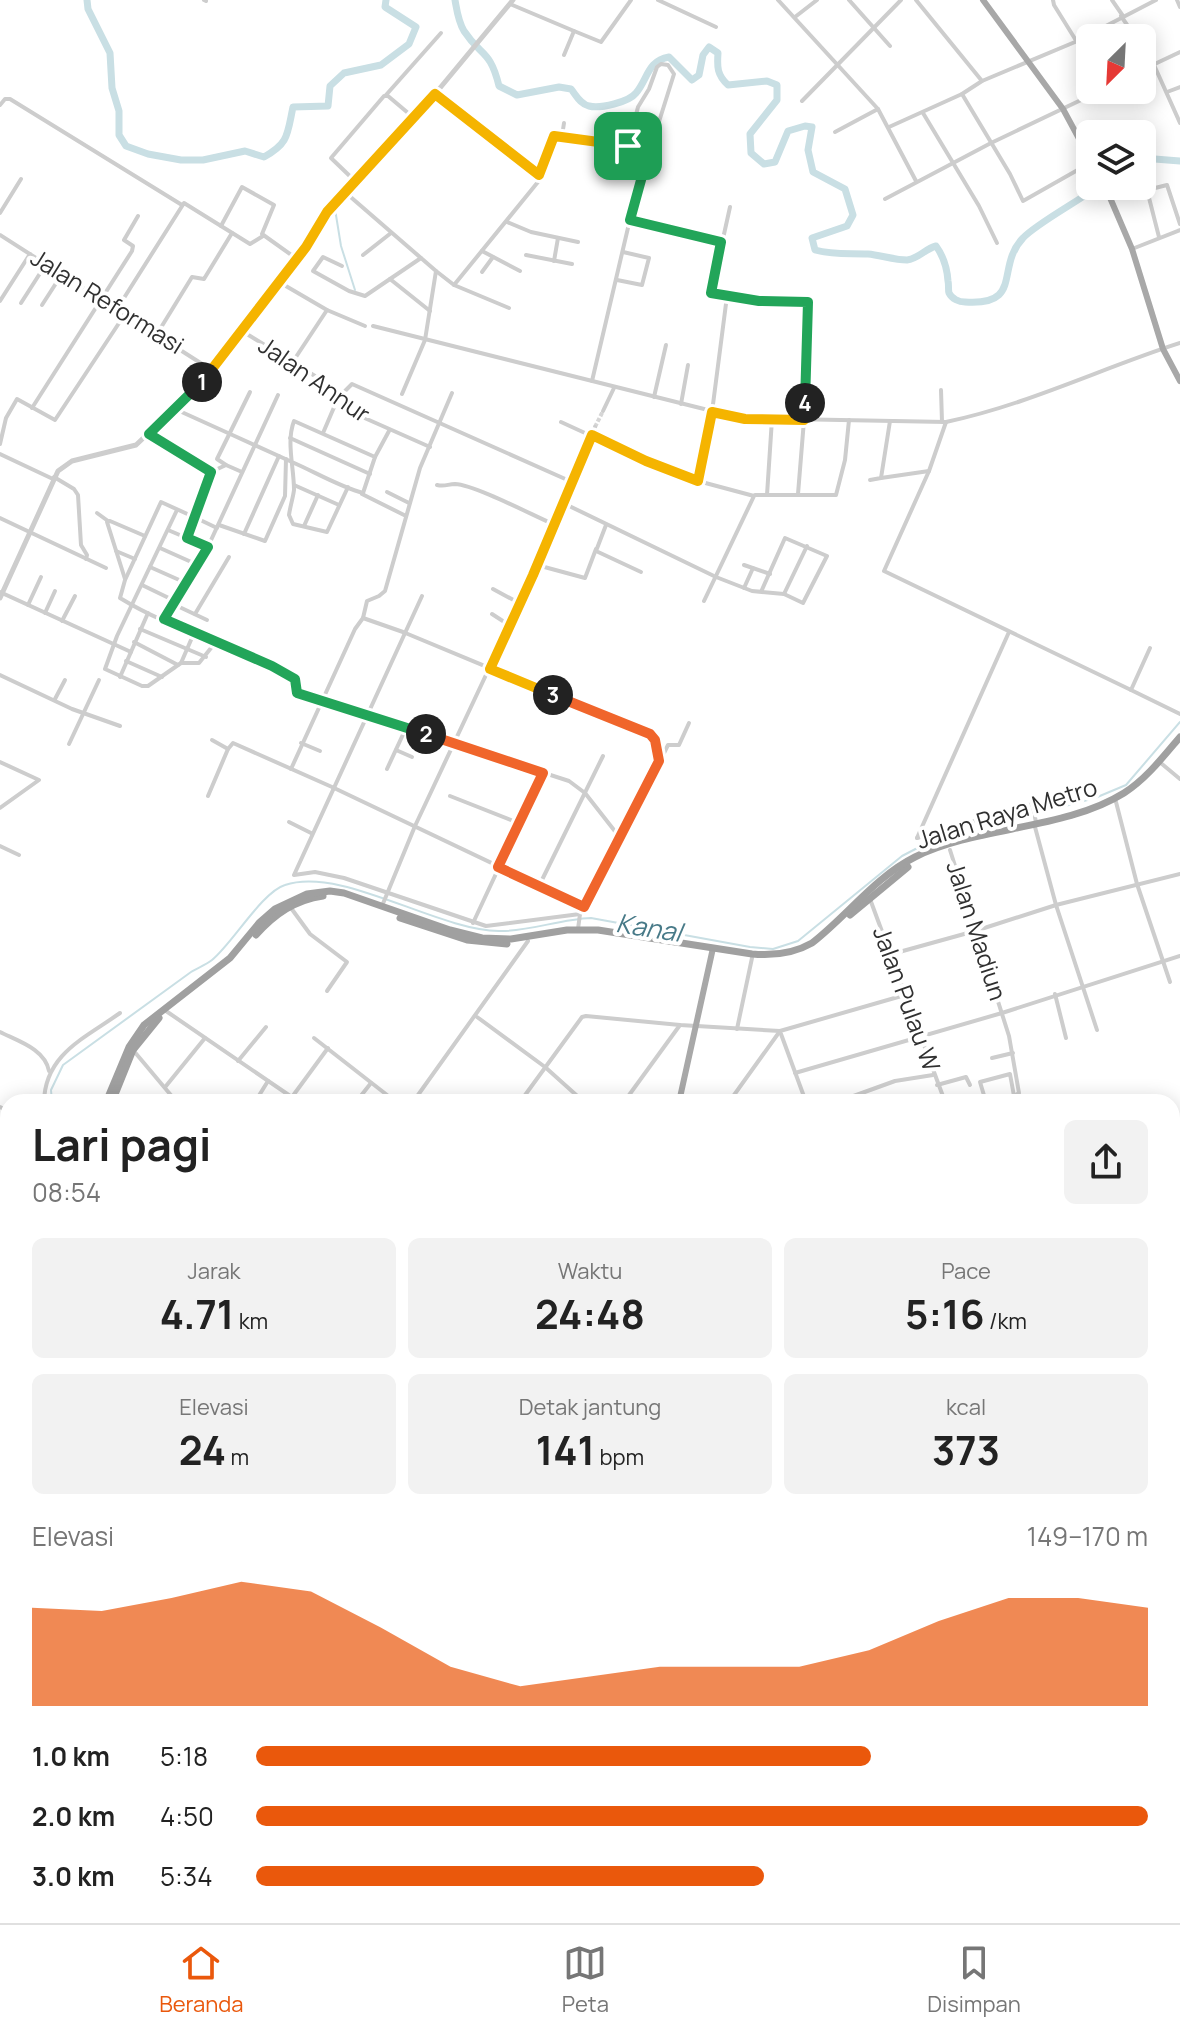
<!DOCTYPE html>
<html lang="id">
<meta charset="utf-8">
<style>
body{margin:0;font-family:Manrope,sans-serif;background:#f2f2f2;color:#222;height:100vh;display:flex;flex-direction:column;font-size:30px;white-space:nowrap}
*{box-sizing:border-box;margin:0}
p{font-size:26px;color:#767676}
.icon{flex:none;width:44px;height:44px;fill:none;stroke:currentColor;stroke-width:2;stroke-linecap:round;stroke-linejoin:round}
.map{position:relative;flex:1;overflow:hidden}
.side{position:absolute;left:0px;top:1094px;width:1180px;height:830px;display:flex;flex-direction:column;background:#fff;border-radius:24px 24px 0 0;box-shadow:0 4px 20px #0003}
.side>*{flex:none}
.needle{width:52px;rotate:204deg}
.buttons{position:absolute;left:1076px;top:24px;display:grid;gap:16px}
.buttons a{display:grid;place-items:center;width:80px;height:80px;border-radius:12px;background:#fff;box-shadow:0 4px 20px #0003;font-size:40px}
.pin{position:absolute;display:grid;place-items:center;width:68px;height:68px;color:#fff;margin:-34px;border-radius:16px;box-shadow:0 4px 12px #0006}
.km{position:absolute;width:40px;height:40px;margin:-20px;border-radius:50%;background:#222;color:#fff;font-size:22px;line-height:40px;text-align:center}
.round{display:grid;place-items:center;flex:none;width:84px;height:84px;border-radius:12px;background:#f2f2f2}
.overview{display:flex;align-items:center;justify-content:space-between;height:136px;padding:0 32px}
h1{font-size:44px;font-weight:700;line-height:60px}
.figures{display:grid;grid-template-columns:repeat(3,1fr);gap:12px;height:136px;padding:8px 32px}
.figures div{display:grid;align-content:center;border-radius:12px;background:#f2f2f2;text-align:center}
.figures b{font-size:40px;font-weight:700}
.figures small{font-size:22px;font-weight:400}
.figures p{font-size:22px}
.chart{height:224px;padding:16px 32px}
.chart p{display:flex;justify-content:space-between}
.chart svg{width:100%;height:144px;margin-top:8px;fill:#ea580c;opacity:.7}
ul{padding:0 32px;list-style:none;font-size:26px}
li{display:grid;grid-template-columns:128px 96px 1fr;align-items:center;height:60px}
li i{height:20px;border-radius:10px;background:#ea580c}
.dock{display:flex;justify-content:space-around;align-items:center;height:112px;border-top:2px solid #e0e0e0;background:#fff;font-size:22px;color:#767676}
.dock a{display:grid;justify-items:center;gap:4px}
.dock .active{color:#ea580c}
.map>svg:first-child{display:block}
</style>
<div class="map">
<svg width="1180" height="1923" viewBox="0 0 1180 1923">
<rect width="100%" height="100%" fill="#fff"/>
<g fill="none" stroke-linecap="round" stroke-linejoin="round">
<g stroke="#c9dfe4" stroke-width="2">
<polyline points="335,209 341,246 355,290"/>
<path d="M 52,1102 L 51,1090 L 63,1065 L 191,972 C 197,968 206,965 212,960 C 232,944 262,892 285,885 C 342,866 436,930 499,931 C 528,932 560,919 591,918 L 750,947 L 773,949 L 798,941 L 902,856 L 927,843 L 1095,798 L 1126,785 L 1180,722"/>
<polyline points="0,1336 8,1324"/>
<polyline points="1172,1756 1180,1754"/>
<polyline points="916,1923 922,1916"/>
</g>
<g stroke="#c9dfe4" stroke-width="7">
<path d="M 87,0 L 88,9 L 110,53 L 112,88 L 119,111 L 119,135 L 126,146 L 148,154 L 181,160 L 203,160 L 245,151 L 264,157 C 289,143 287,135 293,107 L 328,106 L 330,86 L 344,73 L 381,65 L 409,44 L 416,27 L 385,7 L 386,0"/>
<path d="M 455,0 C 457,11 458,21 464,31 C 481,57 490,49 499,86 L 517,95 L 559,87 L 571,89 C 576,95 580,104 589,106 C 600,109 629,102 636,93 C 648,79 647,61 669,57 L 692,80 L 699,75 L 703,55 L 709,47 L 718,53 C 717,67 717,75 728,85 L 767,81 L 777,85 L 777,100 L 750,134 L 751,153 L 764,164 L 775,162 L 788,131 L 805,126 L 812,127 L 808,150 L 813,172 L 845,189 L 853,215 L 847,226 L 812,238 L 815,250 C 833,255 849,253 868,254 C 880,255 894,260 907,260 C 918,259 925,249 936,246 C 944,257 947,267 948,281 C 949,285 948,290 949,293 C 952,299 959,302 965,302 C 1024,306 995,267 1023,238 C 1035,225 1073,204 1090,192 L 1094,186"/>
<polyline points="1142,158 1180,161"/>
</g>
<polyline stroke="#d6d6d6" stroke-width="4" stroke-dasharray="4 2" stroke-linecap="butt" points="595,427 603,411"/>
<g stroke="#cdcdcd" stroke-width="4">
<polyline points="204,0 206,1"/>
<polyline points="658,0 716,27"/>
<polyline points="778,0 878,109 916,181"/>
<polyline points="849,0 890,46"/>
<polyline points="916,0 982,81"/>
<polyline points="1053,0 1054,5 1090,63"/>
<polyline points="1112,0 1123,16"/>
<polyline points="1177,0 1180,7"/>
<polyline points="510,4 574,31 564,55"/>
<polyline points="1121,16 1136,38"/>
<polyline points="795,17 817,0"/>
<polyline points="574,31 601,42 631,0"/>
<polyline points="1142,47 1154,65 1180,123"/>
<polyline points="1142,70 1180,52"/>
<polyline points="1167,92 1180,87"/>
<polyline points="435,94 542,177 454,285"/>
<polyline points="962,94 1010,174 1023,201 1090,163"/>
<polyline points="386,95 441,33"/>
<polyline points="802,101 901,0"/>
<polyline points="0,105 5,99 10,99 182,205"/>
<polyline points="923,113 979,206 997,243"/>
<polyline points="889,127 962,94 982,81 1075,42 1156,0"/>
<polyline points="835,132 878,109"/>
<polyline points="562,136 564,123"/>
<polyline points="539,175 554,136 597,140 649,151"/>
<polyline points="355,181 331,158 384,96 388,96 414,118"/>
<polyline points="346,193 436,271 425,340 402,394"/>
<polyline points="885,199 991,143 1102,90"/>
<polyline points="730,207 711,293 759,301 808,302 804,420 798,494"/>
<polyline points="0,213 21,179"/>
<polyline points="630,220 721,242"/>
<polyline points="507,222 531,232 578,242"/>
<polyline points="221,226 242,187 274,205 262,234 297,259"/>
<polyline points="0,235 210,369"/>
<polyline points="1159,237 1147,190 1167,185 1180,224"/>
<polyline points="1132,249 1180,230"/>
<polyline points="482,251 520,271"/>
<polyline points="363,255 391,233"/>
<polyline points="526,255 572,264"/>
<polyline points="421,258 390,279 430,311"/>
<polyline points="554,261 558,238"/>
<polyline points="342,266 323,257 313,271 349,291 365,296 390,279"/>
<polyline points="436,271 454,285 509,308"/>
<polyline points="482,272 493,257"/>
<polyline points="617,280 642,285 649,258 623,252"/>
<polyline points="279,282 327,310 365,326"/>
<polyline points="0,301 30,254"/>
<polyline points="21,303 46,264"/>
<polyline points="42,305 62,274"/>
<polyline points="117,309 184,203 250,244 263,236"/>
<path d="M 373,326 L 740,418 L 946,422 C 1027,405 1102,368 1180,343"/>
<polyline points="242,331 315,376 351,412 430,447"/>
<polyline points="157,334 192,277 204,279 232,233"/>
<polyline points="292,363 327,310"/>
<polyline points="592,381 635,198 674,74 668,65 661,64 657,67 649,89 638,107 628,146"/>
<polyline points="941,390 942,422"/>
<polyline points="654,397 666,345"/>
<polyline points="681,404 688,365"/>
<polyline points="32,408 132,251 133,246 124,240 138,216"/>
<path d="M 175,409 C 214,427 253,444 292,462 C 315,472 340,487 363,493 L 375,457 L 294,421 C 286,442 294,467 294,490 C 293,498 290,507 289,515 L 293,524 L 327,532 L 348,487"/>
<polyline points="603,411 614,388"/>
<polyline points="561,422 646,461 698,481 754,496 704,601"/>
<polyline points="323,433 338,398 352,384 572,482"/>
<polyline points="149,434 211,472"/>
<polyline points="290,438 370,474"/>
<polyline points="0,444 6,418 17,399 55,420 125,314"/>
<polyline points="0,454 53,479"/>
<polyline points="375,457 389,431"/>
<polyline points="226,465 217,459 250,392"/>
<polyline points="929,471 884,571 1131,690"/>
<path d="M 242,472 L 226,465 L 211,472 L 194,517 L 161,502 L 125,580 L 120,598 C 175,632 240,646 295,679 L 297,693 L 569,781 L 585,793 L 621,839"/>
<polyline points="54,477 74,489 78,495 81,545 87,555 86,559"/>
<polyline points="881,478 929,471 946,422"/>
<polyline points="870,480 881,478 890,421"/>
<polyline points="698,481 712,412 727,296"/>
<polyline points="294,485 339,505"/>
<path d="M 437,485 C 445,487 448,484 455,484 C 475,485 532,515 553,524"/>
<polyline points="387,492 409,503"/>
<polyline points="362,494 404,515"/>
<polyline points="755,495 836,495 845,460 849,420"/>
<polyline points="767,495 772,419"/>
<polyline points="563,503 716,577 752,591 784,594 803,603 827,556 785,538 761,592"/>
<polyline points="177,510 117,636 105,669 142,686 148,686 181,663 199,663 215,643"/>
<polyline points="97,513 108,521"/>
<polyline points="0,518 106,568"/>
<polyline points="219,525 265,541 285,496 286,459"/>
<polyline points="606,525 596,551 641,572"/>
<polyline points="304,526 318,495"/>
<polyline points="168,530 208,547"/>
<polyline points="244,534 279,456"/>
<polyline points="187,538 194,517 217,528"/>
<polyline points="160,548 198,565"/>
<polyline points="116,551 135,559"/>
<polyline points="537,565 585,578 596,549"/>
<polyline points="744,565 770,574"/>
<polyline points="150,567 186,583"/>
<polyline points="125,579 107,522 110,521 145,536"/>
<polyline points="142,585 175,601"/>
<polyline points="744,588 753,568"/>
<polyline points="493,589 519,603"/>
<polyline points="0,592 131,652"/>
<polyline points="784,594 807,546"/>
<polyline points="422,596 294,875 315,872 344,878 486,926 580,914"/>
<polyline points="173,604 207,620"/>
<polyline points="28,605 41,577"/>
<polyline points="45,613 55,591"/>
<polyline points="195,614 229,557"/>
<polyline points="492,614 509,625"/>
<polyline points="363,618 367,601 379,596 385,591 420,468 452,393"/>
<polyline points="164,619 206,551 278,395"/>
<polyline points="62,621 75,596"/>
<polyline points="140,629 206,657"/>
<polyline points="134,642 178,665"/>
<polyline points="1150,648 1131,690 1180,714"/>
<polyline points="126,661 162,677"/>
<polyline points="181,663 194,633"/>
<polyline points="0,675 72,709 120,726"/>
<polyline points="120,677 148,613"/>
<polyline points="55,699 65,680"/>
<polyline points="212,740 228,749"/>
<polyline points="301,743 320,751"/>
<polyline points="69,744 99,680"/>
<polyline points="396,750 412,757"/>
<polyline points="658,757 663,755 668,745 679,745 689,723"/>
<polyline points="0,762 39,780 0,808"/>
<polyline points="1162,764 1180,779"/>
<polyline points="291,769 355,629 363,618 403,632 646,733 655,740 659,764 580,914 578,929"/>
<polyline points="387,769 406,728"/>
<polyline points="208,796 228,749 233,743 332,787 584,907"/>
<polyline points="450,796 521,824"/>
<polyline points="1116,802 1137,884 1170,982"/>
<polyline points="289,822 311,833"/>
<polyline points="1035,827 1056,905 1097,1030"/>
<polyline points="917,838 1009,632"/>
<polyline points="917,838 1032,804 1036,822"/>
<polyline points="0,846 19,855"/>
<polyline points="950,850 1009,1036 1019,1093 1014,1096"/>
<polyline points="539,886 603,756"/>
<polyline points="870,899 944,1099"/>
<polyline points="382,906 415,826 533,575 595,427"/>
<polyline points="291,908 310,934 347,962 327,991"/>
<polyline points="473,923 543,773"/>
<polyline points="892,954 975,931 1056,905 1180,874"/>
<polyline points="1055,994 1066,1038"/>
<polyline points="166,1011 299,1102"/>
<polyline points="477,1017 545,1067 584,1102"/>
<polyline points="737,1029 752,958"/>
<path d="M 0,1032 C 18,1041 45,1049 49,1071"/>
<polyline points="781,1034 806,1102"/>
<polyline points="314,1038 396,1102"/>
<polyline points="133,1050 175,1100 174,1102"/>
<polyline points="992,1058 1013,1053"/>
<polyline points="238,1061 266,1027"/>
<polyline points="795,1073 1002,1013 1180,956"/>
<polyline points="937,1085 966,1077 970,1085"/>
<polyline points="166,1086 205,1038"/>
<polyline points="292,1097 328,1048"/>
<path d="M 44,1102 C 45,1054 85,1038 120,1013"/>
<polyline points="255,1102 268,1081"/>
<polyline points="340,1102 343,1102"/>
<polyline points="356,1102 371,1083"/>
<polyline points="413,1102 528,941"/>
<polyline points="520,1102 582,1017 586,1016 680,1025 780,1031 905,995"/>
<polyline points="624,1102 680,1025"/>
<polyline points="729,1102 780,1031"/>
<polyline points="837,1102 895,1081 933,1075"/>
<polyline points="986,1102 980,1082 1010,1074 1014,1096 993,1102"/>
<polyline points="0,1107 8,1111"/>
<polyline points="0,1305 8,1308"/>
<polyline points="0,1326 8,1314"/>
<polyline points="0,1364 8,1362"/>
<polyline points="0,1428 4,1439"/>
<polyline points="0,1441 8,1437"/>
<polyline points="0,1473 8,1489"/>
<polyline points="0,1540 8,1538"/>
<polyline points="1172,1595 1180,1594"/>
<polyline points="0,1610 8,1607"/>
<polyline points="0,1732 8,1729"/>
<polyline points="0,1791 8,1790"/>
<polyline points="0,1869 8,1867"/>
<polyline points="0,1871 8,1904"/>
<polyline points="11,1916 12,1923"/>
<polyline points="133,1916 135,1923"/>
<polyline points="271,1916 272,1923"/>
<polyline points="608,1916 618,1923"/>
<polyline points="781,1916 791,1923"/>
<polyline points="143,1923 179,1916"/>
<polyline points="323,1923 352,1917"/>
<polyline points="588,1923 592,1916"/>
<polyline points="626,1923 631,1916"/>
<polyline points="749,1923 752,1916"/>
</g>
<polyline stroke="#cdcdcd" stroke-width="5" points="0,598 58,471 72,461 136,445 197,387 306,247 327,212 435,94 513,0"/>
<g stroke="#a8a8a8" stroke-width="6">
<polyline points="983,0 1063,109 1090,159"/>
<polyline points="1105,186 1132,249 1163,349 1180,381"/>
<polyline points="679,1102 713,948"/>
<polyline points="817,1923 820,1916"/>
</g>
<g stroke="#a0a0a0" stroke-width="7">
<polyline points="850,915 908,867"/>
<polyline points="400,918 467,940 507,944"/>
<path d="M 256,935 C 275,914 295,900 323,896"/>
<path d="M 106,1102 L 129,1047 L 144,1025 L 230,958 L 259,923 L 275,909 L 307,894 L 330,891 L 344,893 L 450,930 L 482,938 L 511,939 L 567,930 L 598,930 L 752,954 C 774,956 793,954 812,943 C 847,916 875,877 915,857 C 977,826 1065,830 1124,793 C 1146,779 1163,757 1180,737"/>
<polyline points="112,1102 133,1050 159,1018"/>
<polyline points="0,1180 8,1179"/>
<polyline points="0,1185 8,1185"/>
</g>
</g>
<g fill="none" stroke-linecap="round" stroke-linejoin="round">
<g stroke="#fff" stroke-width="16">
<polyline id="split-1" points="202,382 306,247 327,212 435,94 539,175 554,136 628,146"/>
</g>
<g stroke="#fff" stroke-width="16">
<polyline id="split-2" points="202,382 149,434 211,472 187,538 208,547 164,619 272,666 295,679 297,693 426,734"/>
</g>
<g stroke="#fff" stroke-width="16">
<polyline id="split-3" points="426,734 543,773 498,867 584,907 659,761 655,740 650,734 553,695"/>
</g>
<g stroke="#fff" stroke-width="16">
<polyline id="split-4" points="553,695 490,669 533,575 592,435 646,461 698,481 712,412 745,419 804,420 805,403"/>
</g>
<g stroke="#fff" stroke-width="16">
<polyline id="split-5" points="628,146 649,151 630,220 721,242 711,293 759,301 808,302 805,403"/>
</g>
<use href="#split-1" stroke="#f5b400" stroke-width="10"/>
<use href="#split-2" stroke="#22a559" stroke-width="10"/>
<use href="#split-3" stroke="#f0652b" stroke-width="10"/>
<use href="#split-4" stroke="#f5b400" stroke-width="10"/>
<use href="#split-5" stroke="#22a559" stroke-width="10"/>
</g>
<g text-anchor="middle" stroke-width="8" stroke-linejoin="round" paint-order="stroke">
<g font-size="24" fill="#303030" stroke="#fff">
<text transform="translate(107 302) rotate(32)" y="8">Jalan Reformasi</text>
<text transform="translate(314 380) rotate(35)" y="8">Jalan Annur</text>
<text transform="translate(1007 814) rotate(-17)" y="8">Jalan Raya Metro</text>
<text transform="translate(976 931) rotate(72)" y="8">Jalan Madiun</text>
<text transform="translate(906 999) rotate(70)" y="8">Jalan Pulau W</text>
</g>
<g font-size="26" font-style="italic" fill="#487a88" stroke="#fff">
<text transform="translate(649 928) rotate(9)" y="9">Kanal</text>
</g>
</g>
</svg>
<div class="buttons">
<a><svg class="needle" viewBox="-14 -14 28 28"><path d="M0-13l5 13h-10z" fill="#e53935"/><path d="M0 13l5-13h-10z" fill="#767676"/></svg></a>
<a><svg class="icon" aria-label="layers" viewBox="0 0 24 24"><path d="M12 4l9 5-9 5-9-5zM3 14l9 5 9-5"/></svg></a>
</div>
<div class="pin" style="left:628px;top:146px;background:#1e9e55"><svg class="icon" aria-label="arrive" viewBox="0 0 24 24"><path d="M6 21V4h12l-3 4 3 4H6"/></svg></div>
<b class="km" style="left:202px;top:382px">1</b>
<b class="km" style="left:426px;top:734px">2</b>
<b class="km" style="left:553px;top:695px">3</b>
<b class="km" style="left:805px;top:403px">4</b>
<section class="side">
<div class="overview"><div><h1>Lari pagi</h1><p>08:54</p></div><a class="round"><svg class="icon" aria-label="share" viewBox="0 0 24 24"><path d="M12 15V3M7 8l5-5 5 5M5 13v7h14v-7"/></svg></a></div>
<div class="figures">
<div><p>Jarak</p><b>4.71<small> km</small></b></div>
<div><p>Waktu</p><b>24:48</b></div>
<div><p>Pace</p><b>5:16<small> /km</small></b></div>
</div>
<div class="figures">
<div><p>Elevasi</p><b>24<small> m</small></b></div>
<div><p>Detak jantung</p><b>141<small> bpm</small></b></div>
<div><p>kcal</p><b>373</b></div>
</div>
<div class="chart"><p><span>Elevasi</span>149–170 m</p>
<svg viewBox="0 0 160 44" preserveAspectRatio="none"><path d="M0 44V14L10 15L20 11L30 6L40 9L50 20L60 32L70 38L80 35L90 32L100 32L110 32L120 27L130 18L140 11L150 11L160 14V44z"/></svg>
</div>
<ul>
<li><b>1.0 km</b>5:18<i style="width:69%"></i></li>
<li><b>2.0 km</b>4:50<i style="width:100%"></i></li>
<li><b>3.0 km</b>5:34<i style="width:57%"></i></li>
</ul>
</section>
</div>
<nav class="dock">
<a class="active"><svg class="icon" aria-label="home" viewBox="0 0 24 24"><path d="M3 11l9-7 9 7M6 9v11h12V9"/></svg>Beranda</a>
<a><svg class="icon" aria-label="map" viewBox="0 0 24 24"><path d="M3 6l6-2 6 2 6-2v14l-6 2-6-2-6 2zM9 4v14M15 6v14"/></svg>Peta</a>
<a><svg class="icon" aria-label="saved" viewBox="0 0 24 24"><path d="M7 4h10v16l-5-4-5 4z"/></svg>Disimpan</a>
</nav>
